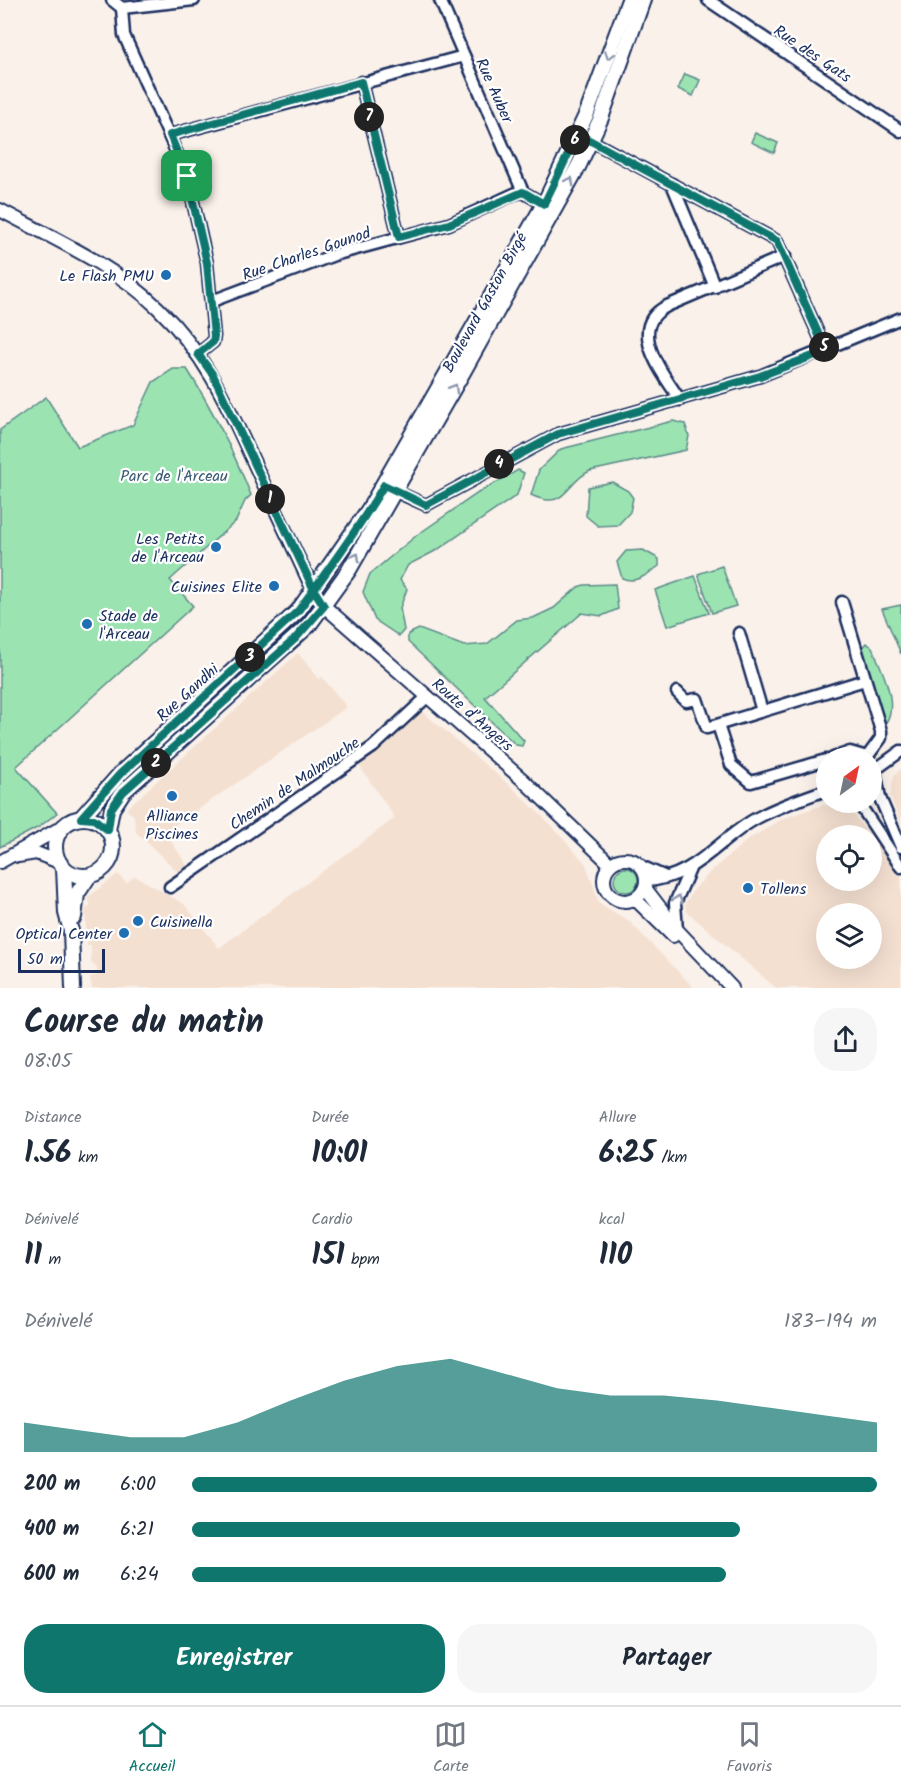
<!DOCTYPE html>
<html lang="fr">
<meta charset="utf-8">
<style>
body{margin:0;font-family:Kalam,sans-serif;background:#f6f6f7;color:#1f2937;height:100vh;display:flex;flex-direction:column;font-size:22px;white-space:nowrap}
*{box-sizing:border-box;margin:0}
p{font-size:20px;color:#747a83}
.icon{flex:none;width:33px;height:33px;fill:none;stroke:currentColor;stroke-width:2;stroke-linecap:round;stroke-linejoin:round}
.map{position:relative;height:988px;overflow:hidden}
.drawer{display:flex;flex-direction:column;background:#fff;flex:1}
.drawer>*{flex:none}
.needle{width:39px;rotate:33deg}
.fabs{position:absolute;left:816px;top:747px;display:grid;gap:12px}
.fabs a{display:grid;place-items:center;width:66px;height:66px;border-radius:50%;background:#fff;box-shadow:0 6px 24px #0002;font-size:30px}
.scale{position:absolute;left:18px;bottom:15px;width:87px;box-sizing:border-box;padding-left:6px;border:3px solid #1b2f5e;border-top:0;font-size:16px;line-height:21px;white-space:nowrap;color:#1b2f5e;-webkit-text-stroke:4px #fff;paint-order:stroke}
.pin{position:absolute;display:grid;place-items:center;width:51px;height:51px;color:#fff;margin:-26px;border-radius:12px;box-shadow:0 3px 9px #0006}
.km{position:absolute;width:30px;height:30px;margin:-15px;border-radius:50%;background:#222;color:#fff;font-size:16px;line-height:30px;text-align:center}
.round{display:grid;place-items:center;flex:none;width:63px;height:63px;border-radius:24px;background:#f6f6f7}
.summary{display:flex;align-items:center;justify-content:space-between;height:102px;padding:0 24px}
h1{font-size:33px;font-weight:700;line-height:45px}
.figures{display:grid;grid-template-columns:repeat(3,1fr);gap:9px;height:102px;padding:6px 24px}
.figures div{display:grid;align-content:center}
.figures b{font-size:30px;font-weight:700}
.figures small{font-size:16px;font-weight:400}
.figures p{font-size:16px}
.chart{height:168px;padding:12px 24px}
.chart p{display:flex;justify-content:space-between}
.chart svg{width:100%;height:108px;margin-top:6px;fill:#0f766e;opacity:.7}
.primary-button{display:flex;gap:12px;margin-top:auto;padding:12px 24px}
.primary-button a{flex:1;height:69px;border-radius:24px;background:#0f766e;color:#fff;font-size:24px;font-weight:700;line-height:69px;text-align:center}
.primary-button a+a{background:#f6f6f7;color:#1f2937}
ul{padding:0 24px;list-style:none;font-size:20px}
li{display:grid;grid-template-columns:96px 72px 1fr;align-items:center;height:45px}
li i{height:15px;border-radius:8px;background:#0f766e}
.tabs{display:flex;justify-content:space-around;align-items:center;height:84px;border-top:2px solid #e0e1e3;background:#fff;font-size:16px;color:#747a83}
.tabs a{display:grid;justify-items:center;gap:3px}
.tabs .selected{color:#0f766e}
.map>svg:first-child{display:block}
</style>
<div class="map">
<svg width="901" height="988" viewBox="0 0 901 988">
<rect width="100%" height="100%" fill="#faf1ea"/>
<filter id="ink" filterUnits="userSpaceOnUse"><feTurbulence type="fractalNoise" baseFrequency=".0167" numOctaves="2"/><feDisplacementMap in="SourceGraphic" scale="12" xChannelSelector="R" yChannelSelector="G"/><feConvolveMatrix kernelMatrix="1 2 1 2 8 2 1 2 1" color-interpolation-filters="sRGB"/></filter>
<g filter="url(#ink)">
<g fill="#f4e0d1" fill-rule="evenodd">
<polygon points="298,653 319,679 322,677 347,707 165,832 188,867 179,873 136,832 134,816 126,809"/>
<polygon points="418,708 515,790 546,820 586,864 599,903 629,921 694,988 92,988 90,977 98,975 97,969 91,962 91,945 87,945 85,910 91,905 87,898 118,874 126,883 135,876 184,904 219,948 395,818 356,761"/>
<polygon points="901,769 901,824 890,796 894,775"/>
<path d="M 823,805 L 849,809 L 870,835 L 826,836 L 826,880 L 872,880 L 872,837 L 880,848 L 901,832 L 901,988 L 776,988 L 686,911 L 685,904 L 692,892 L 712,870 L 750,838 L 784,818 ZM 826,914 L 872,914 L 872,958 L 826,958 Z"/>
</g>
<g fill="#9be4b2" stroke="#5b8a88" stroke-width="1.5">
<polygon points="685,74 700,80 693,96 678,89"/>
<polygon points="755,133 778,143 774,153 751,142"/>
<path d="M 173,369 L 187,369 C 213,410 233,451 251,495 L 245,501 L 236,521 L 170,580 L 193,606 L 16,767 L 57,813 L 39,827 L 0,847 L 0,430 L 46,397 L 78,447 L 133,425 L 153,382 Z"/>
<path d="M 673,421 L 685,424 L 689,436 L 686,450 L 590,471 C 565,482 567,512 531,495 L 539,470 L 561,449 Z"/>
<polygon points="518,470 524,473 517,495 437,550 408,565 400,580 407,589 400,608 404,630 399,636 375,620 363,592 370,574 417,535 478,493"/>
<polygon points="612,482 628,491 633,498 630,512 618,525 598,526 586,516 588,487"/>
<path d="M 643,550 L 659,559 L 659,566 C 646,575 637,584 622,578 L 617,562 L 626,551 Z"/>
<polygon points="722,566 736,606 712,613 698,574"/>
<polygon points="695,576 709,613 667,626 655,590"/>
<polygon points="615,584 618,609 602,616 582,613 485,697 524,741 522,746 516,745 408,642 408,634 419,629 464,646 487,644 517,620 533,618 554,608 578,587 584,585"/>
<polygon points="901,605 901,654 882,609"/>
<path d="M 866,643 L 872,647 C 881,668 901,706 884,725 L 861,649 Z"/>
<circle cx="626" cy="880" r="12"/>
</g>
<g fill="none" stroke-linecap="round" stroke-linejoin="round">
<g stroke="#1b2f5e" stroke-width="15">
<g id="minor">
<polyline points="112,0 122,8 194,0"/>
<polyline points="440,0 523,192"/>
<polyline points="708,0 901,131"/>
<polyline points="122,8 124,35 187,176 207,263 214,336 213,342 198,354"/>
<polyline points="361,82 399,237"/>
<polyline points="170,135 464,56"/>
<polyline points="586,138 777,241 826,351"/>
<polyline points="672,184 715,287"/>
<polyline points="212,301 334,255 449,224 514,194 523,192 544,204"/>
<path d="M 680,400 C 663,373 625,328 667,306 L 785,256"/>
<polyline points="388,488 426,505 558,434 760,376 901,318"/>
<polyline points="739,633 762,711"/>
<polyline points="677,692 686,701 697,699 707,728 865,680"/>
<polyline points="718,725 731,765 751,782 826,760"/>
<polyline points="833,758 850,752 867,757 881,738 881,731 842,602"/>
<polyline points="875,770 880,798 901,847"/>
<polyline points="872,772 901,751"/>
<polyline points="858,802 901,867"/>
<polyline points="641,866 666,877"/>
<path d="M 646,881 C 696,878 718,839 757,818 C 779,806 803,798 826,790"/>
<polyline points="170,887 373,747 428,696"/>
<polyline points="677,931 675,903 690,869"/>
</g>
</g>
<g stroke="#1b2f5e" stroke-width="16">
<g id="tertiary">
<path d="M 0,210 C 54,239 114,265 158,308 C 210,358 232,415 261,478 C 278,516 296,552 313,590 L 324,606 L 523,780 L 610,864"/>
<polyline points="18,856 36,853 59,862"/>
<circle cx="625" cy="880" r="21"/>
<polyline points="0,862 64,826"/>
<polyline points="645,888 678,931 732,988"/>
<polyline points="635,899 673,936"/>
</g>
</g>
<g stroke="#1b2f5e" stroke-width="18">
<g id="secondary">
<circle cx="84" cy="847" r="29"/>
<polyline points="81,818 120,774 298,611 369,509 544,204 587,113 629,0"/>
<polyline points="108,830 112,809 123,792 309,625 349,570 463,372 579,165 601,118 643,0"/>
<polyline points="64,868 66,913 71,931 73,988"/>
<polyline points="74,917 77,894 89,876"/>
</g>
</g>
<use href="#minor" stroke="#fff" stroke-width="10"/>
<use href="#tertiary" stroke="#fff" stroke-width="12"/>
<use href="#secondary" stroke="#fff" stroke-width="14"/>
</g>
<defs><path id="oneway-chevron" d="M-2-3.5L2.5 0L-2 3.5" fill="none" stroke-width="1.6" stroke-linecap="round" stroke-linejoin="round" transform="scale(1.5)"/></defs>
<g stroke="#8d97ae">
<use href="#oneway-chevron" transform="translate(609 55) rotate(110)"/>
<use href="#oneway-chevron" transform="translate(570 181) rotate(-61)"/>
<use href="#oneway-chevron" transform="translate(454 388) rotate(-59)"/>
<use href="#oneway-chevron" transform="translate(356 557) rotate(-61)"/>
<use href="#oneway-chevron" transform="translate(678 899) rotate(-72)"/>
</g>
</g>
<g fill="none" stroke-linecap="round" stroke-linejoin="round" filter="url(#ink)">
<g stroke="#fff" stroke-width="12">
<path id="route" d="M 187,176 L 207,263 L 214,336 L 213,342 L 198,354 L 213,375 L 314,590 L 324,606 L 295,639 L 123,792 L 111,809 L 108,830 L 94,819 L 81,818 L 120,774 L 298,611 C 328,570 358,529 384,485 L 426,505 L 558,434 L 760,376 L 826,351 L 777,241 L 578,134 L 544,204 L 523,192 L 449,224 L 399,237 L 361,82 L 170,135 L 187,176"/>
</g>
<use href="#route" stroke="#0f766e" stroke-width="8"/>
</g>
<g fill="#1f6fb2" stroke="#fff" stroke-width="2">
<circle cx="166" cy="275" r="6"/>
<circle cx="216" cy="547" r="6"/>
<circle cx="274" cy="586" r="6"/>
<circle cx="87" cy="624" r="6"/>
<circle cx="172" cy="796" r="6"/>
<circle cx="748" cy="888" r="6"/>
<circle cx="138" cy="921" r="6"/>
<circle cx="124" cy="933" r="6"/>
</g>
<g text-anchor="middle" stroke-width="4.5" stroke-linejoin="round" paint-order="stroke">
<g font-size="16" fill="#1b2f5e" stroke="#fff">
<text transform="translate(813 53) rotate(34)" y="6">Rue des Gats</text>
<text transform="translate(495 90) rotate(66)" y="6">Rue Auber</text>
<text transform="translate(306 253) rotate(-19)" y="6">Rue Charles Gounod</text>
<text transform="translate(484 302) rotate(-61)" y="6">Boulevard Gaston Birgé</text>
<text transform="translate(187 692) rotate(-42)" y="6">Rue Gandhi</text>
<text transform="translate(473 714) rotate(41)" y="6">Route d’Angers</text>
<text transform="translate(294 783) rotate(-34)" y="6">Chemin de Malmouche</text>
</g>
<g font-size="16" fill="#1b2f5e" stroke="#fff" text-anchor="end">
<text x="154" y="281">Le Flash PMU</text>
<text x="204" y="544">Les Petits<tspan x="204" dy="18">de l'Arceau</tspan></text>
<text x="262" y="592">Cuisines Elite</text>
<text x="99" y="621" text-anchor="start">Stade de<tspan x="99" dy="18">l'Arceau</tspan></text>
<text x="172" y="821" text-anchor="middle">Alliance<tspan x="172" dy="18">Piscines</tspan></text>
<text x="760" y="894" text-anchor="start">Tollens</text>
<text x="150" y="927" text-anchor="start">Cuisinella</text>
<text x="112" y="939">Optical Center</text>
</g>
<g font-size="16" fill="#3b5c73" stroke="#fff">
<text x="174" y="481">Parc de l'Arceau</text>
</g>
</g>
</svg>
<div class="fabs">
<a><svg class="needle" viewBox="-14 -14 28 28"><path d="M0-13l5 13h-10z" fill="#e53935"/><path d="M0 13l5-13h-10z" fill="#747a83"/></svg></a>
<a><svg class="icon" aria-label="locate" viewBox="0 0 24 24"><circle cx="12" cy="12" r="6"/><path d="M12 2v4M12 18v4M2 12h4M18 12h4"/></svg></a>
<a><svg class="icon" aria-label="layers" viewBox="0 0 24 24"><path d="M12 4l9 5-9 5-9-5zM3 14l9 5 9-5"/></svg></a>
</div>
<div class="scale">50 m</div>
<div class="pin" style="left:187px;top:176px;background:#1e9e55"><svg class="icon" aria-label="arrive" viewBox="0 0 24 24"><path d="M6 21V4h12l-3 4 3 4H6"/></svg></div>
<b class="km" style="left:270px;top:499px">1</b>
<b class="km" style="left:156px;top:763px">2</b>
<b class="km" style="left:250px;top:657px">3</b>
<b class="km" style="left:499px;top:464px">4</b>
<b class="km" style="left:824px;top:347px">5</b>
<b class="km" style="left:575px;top:140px">6</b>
<b class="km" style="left:369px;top:117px">7</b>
</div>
<section class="drawer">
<div class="summary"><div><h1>Course du matin</h1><p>08:05</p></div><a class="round"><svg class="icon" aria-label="share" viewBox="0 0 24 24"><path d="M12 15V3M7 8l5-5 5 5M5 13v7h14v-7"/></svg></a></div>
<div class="figures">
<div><p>Distance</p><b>1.56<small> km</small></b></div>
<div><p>Durée</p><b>10:01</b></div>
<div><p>Allure</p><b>6:25<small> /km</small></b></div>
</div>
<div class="figures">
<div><p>Dénivelé</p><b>11<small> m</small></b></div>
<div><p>Cardio</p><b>151<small> bpm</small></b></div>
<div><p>kcal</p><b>110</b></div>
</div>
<div class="chart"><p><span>Dénivelé</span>183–194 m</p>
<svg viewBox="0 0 160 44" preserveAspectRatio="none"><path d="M0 44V32L10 35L20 38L30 38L40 32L50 23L60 15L70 9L80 6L90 12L100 18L110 21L120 21L130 23L140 26L150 29L160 32V44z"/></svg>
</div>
<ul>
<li><b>200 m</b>6:00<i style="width:100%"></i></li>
<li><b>400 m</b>6:21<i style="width:80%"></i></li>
<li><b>600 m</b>6:24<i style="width:78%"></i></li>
</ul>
<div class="primary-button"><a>Enregistrer</a><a>Partager</a></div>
</section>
<nav class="tabs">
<a class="selected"><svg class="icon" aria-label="home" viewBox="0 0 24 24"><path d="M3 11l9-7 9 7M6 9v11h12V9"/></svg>Accueil</a>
<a><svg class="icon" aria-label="map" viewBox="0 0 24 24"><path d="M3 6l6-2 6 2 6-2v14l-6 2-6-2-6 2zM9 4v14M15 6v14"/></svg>Carte</a>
<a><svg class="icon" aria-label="saved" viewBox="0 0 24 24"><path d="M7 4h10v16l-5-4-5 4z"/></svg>Favoris</a>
</nav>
